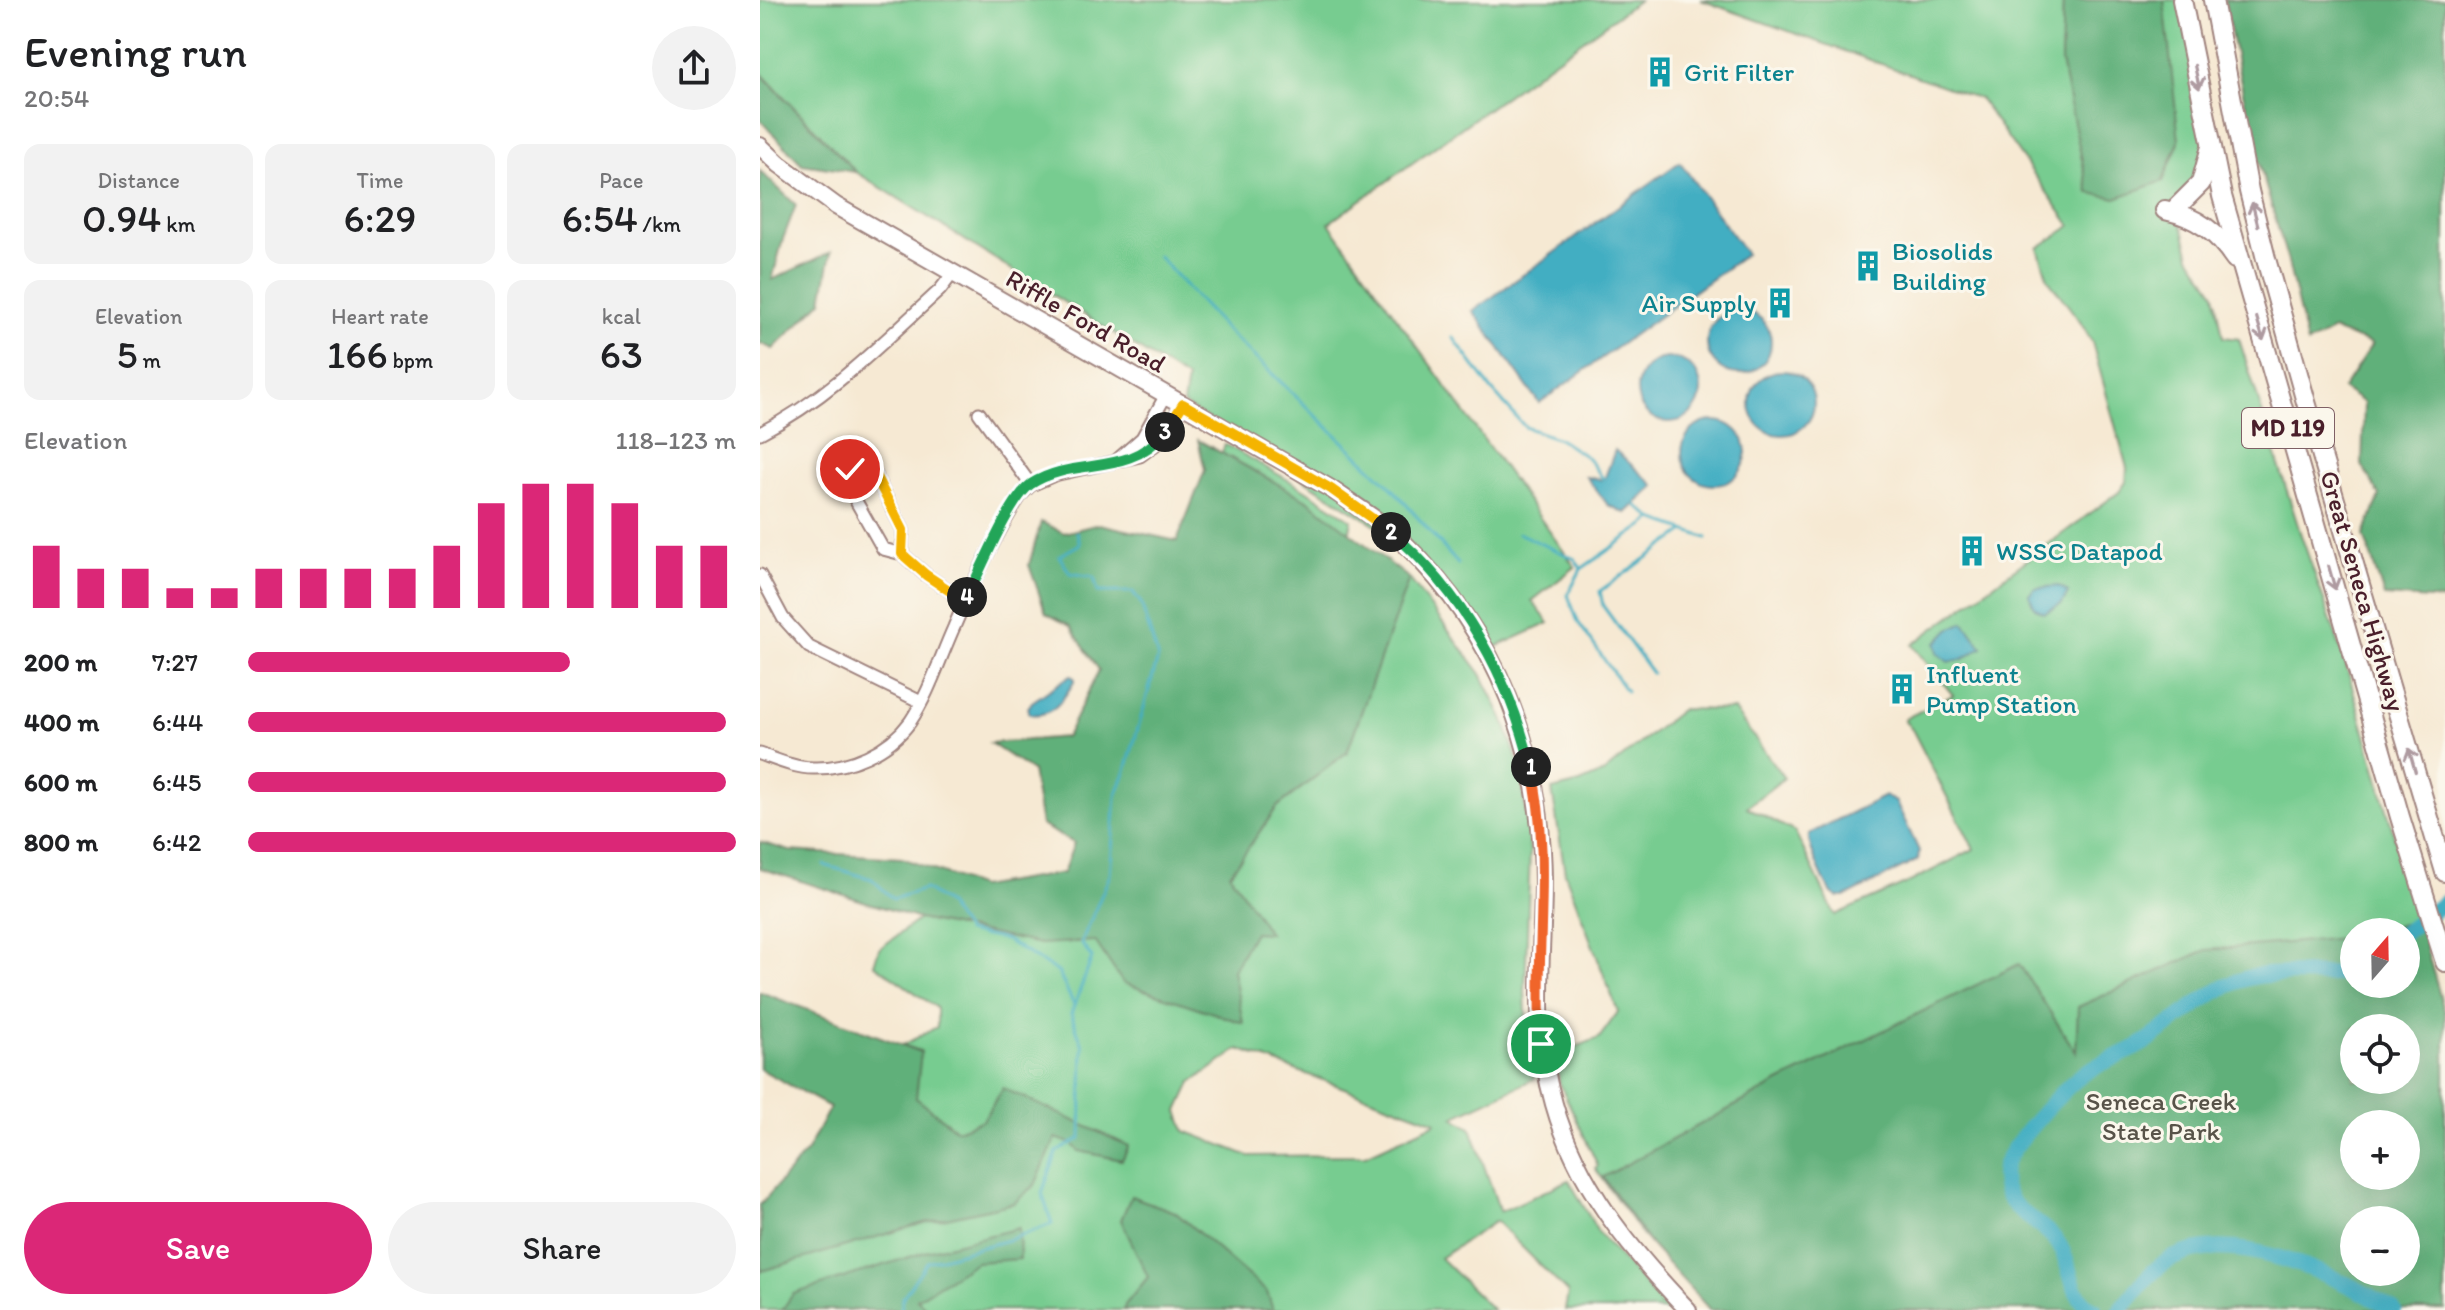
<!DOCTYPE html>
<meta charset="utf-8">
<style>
body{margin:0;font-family:Itim,sans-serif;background:#f2f2f2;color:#202124;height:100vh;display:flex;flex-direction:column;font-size:30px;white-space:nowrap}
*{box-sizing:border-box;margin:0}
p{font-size:26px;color:#757577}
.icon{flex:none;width:44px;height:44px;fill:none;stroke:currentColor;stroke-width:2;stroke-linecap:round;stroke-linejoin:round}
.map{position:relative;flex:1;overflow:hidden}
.panel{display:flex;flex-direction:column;background:#fff;width:760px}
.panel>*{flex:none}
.needle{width:52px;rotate:20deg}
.buttons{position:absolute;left:1580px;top:918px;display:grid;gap:16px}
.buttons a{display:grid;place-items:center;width:80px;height:80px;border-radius:50%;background:#fff;box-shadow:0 8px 32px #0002;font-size:40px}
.pin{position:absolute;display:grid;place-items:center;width:68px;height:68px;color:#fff;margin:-34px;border:4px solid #fff;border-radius:50%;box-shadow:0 2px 8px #0007}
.km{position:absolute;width:40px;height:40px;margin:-20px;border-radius:50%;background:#222;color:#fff;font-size:22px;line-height:40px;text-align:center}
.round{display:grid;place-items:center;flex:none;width:84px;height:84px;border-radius:42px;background:#f2f2f2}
.head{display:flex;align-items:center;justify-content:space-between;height:136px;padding:0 24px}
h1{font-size:44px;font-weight:600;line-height:60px}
.stats{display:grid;grid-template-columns:repeat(3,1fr);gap:12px;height:136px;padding:8px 24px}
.stats div{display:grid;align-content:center;border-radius:16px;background:#f2f2f2;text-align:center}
.stats b{font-size:40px;font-weight:600}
.stats small{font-size:22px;font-weight:400}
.stats p{font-size:22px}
.chart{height:224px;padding:16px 24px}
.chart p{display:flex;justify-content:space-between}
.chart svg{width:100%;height:144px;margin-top:8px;stroke:#db2777;stroke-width:6}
.action{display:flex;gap:16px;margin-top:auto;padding:16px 24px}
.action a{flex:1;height:92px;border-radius:48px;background:#db2777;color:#fff;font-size:32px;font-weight:600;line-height:92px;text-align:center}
.action a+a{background:#f2f2f2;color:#202124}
ul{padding:0 24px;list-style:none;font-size:26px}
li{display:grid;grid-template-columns:128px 96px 1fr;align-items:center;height:60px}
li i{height:20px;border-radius:10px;background:#db2777}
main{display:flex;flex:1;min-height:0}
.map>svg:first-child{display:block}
</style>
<main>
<section class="panel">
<div class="head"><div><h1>Evening run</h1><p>20:54</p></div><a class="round"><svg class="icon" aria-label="share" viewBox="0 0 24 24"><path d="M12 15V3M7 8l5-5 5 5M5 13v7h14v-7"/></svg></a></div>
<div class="stats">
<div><p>Distance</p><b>0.94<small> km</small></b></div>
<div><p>Time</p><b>6:29</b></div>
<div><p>Pace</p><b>6:54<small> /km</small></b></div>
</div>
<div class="stats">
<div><p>Elevation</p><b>5<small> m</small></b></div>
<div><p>Heart rate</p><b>166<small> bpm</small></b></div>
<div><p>kcal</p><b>63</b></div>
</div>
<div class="chart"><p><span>Elevation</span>118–123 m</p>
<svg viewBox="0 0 160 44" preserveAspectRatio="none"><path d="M5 44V25M15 44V32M25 44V32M35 44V38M45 44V38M55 44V32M65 44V32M75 44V32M85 44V32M95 44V25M105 44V12M115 44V6M125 44V6M135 44V12M145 44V25M155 44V25"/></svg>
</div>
<ul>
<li><b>200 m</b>7:27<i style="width:66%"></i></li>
<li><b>400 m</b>6:44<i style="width:98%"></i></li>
<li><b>600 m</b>6:45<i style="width:98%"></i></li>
<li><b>800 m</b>6:42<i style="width:100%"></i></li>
</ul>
<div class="action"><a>Save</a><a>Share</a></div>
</section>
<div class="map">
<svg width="1685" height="1310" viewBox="0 0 1685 1310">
<rect width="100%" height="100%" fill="#fbf7ec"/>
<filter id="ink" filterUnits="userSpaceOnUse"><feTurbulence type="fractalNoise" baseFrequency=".0125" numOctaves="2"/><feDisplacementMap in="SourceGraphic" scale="16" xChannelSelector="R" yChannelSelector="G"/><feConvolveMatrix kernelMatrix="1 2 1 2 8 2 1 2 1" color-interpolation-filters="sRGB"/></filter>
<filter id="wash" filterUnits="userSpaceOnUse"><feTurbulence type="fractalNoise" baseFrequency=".006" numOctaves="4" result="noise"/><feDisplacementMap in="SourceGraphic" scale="32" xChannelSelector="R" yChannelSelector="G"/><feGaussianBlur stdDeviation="1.8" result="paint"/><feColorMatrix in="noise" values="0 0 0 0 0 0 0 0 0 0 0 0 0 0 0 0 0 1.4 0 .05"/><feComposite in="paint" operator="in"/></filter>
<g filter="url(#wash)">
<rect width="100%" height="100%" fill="#f6e9d3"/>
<g fill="#77cc90" stroke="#60765e" stroke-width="2" fill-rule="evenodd">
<polygon points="0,0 879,0 569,223 815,567 772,601 789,623 727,651 643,542 423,404 427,379 96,172 0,72"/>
<path d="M 941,0 L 1303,0 L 1301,62 L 1403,181 L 1419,142 L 1401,0 L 1427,0 L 1451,143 L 1445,173 L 1417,207 L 1430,256 L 1455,293 L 1463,337 L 1479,339 L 1541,535 L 1585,661 L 1658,920 L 1636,926 L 1636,932 L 1594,932 L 1594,984 L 1646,984 L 1685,1310 L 952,1310 L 883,1236 L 835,1168 L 838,1166 L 799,1082 L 798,1054 L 839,1038 L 858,1012 L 805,873 L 792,790 L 820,783 L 843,773 L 922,709 L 974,710 L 1024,778 L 987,807 L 1035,832 L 1075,915 L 1152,881 L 1214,849 L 1153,731 L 1144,719 L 1193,695 L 1152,645 L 1359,492 L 1366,482 L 1367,468 L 1332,342 L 1319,320 L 1288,279 L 1278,248 L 1311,226 L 1220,99 ZM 1594,1028 L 1646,1028 L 1646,1080 L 1594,1080 ZM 1594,1124 L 1646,1124 L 1646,1176 L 1594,1176 ZM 1594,1220 L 1646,1220 L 1646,1272 L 1594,1272 Z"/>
<path d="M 465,444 L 544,489 L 592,520 L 558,687 L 504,826 L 517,807 L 587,752 L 649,578 L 721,674 L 743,718 L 761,770 L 770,851 L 765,991 L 767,1033 L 774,1079 L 693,1117 L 711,1128 L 740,1212 L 809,1180 L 839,1234 L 908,1310 L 805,1310 L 808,1293 L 736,1221 L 680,1258 L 733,1310 L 0,1310 L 0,1232 L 160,1051 L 143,1045 L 177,1027 L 177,1008 L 114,964 L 119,949 L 159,919 L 260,940 L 370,817 L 375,698 ZM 479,1049 L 676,1122 L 676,1123 L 606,1155 L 489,1156 L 425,1131 L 418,1111 L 431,1083 Z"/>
</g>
<g fill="#61b07a" stroke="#566852" stroke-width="2" fill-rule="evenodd">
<polygon points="1303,0 1404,0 1419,141 1403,181 1356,198 1329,193 1301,62"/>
<polygon points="1464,0 1685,0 1685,600 1624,596 1604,535 1620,496 1602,465 1604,403 1583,389 1612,344 1573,330 1547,344 1528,262 1494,146"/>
<polygon points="0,72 8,81 96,172 42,164 0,120"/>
<polygon points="0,171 36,205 23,239 12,280 71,252 62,301 13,349 0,343"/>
<polygon points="438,440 549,501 649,578 587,752 517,807 470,874 509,933 494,932 473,970 483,1023 363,983 335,941 280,944 159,919 0,868 0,842 30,851 142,858 219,887 303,873 314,843 281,825 272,771 230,743 306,737 339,670 310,626 286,613 269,565 281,522 304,533 339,524 417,541 445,470"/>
<path d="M 1658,920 L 1685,1013 L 1685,1310 L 950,1310 L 891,1245 L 843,1177 L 1017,1083 L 1259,964 L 1316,1052 L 1318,1007 L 1446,950 L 1594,937 L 1594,984 L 1646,984 L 1646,932 L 1614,932 ZM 1594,1028 L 1646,1028 L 1646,1080 L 1594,1080 ZM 1646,1124 L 1646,1176 L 1594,1176 L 1594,1124 ZM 1646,1220 L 1646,1272 L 1594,1272 L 1594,1220 Z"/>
<polygon points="0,992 161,1052 156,1098 197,1130 223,1120 243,1088 369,1146 362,1160 319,1151 312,1144 296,1138 275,1185 254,1203 164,1223 2,1271 0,1205 47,1151 70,1107 0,1069"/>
<polygon points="371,1196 415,1212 507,1292 513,1310 364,1310 365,1305 388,1277 361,1220"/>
<polygon points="259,1228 260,1259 216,1262 157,1299 168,1310 22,1310 33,1294 171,1250"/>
</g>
<g fill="#43aec2" stroke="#466676" stroke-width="2">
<polygon points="920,162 986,254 779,403 713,311"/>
<circle cx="979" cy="342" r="32"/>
<circle cx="909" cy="390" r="32"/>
<circle cx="1022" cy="403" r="32"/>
<circle cx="954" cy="453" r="32"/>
<polygon points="855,450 895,486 866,513 848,505 826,477 844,480"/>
<polygon points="1299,586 1308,592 1302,604 1284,613 1274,607 1269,595 1275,588"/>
<polygon points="1204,622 1222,647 1203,659 1188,662 1178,653 1176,643 1189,629"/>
<path d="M 311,675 L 315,679 L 314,682 C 303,699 293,718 270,714 L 268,708 L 272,702 Z"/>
<path d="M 1125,796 L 1136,802 L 1159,851 L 1158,860 L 1085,897 C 1080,897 1078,898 1073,894 C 1065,886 1047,844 1049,834 Z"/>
</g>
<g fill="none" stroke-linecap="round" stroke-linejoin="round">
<g stroke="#43aec2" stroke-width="3">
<polyline points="398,256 465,329 632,488 698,564"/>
<polyline points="693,337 732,390 765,427 799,439 828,458 844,480"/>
<polyline points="876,505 893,519 947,538"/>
<polyline points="758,533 815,559 820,567"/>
<polyline points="892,673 843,606 840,591 925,531"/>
<polyline points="866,691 818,622 808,595 821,569 893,519"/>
<polyline points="64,865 112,879 133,899 165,889 186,903 206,932 246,940 298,972 314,1005"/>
<polyline points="141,1310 143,1297 167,1262 248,1240 292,1224 282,1193 297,1152 321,1138 323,1046 311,1014 332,958 321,943 350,875 356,796 366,770 398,658 381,603 373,592 338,592 334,577 310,573 299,556 320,544 317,532"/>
</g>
<g stroke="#43aec2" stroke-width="16">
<polyline points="1645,932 1685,902"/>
<path d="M 1335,1310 C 1308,1300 1312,1256 1294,1238 C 1274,1216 1237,1207 1244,1168 C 1248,1148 1304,1088 1322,1075 C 1339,1062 1363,1056 1382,1044 C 1418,1022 1453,983 1497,976 C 1529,971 1562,978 1594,972"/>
<path d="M 1360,1310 C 1377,1291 1389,1270 1413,1258 C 1475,1227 1579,1277 1634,1310"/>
</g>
</g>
</g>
<g filter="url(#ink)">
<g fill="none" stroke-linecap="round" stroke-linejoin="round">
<g stroke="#a0847f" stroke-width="15">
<g id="street">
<polyline points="219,413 271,485"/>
<path d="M 0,433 C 69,398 123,342 180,290 L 193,273"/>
<polyline points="357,460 382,438 406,395"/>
<path d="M 142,554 L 123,549 L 88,487 L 87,471 C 97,463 106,463 114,473 L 143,530 L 142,554 L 166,575 L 205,601"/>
<polyline points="0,575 23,618 49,647 161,702"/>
<path d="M 0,754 C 17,760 35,768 53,768 C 89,769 129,751 150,722 C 169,694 180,658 194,627 C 213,582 234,536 261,495 L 271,485 L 294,475 L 380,456 L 395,445 L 423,404"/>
</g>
</g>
<g stroke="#a0847f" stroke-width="20">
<path id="secondary" d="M 0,146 L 19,164 L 76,206 L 571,489 C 596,506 622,522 644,543 C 738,635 782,751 783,881 C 783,961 771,1025 794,1104 C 817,1186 870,1249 928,1310"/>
</g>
<g stroke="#a0847f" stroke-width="22">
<g id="primary">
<polyline points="1422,0 1462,196 1640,817 1685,962"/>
<polyline points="1453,0 1489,191 1506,259 1546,402 1685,872"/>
<polyline points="1417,207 1441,183 1450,150"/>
<path d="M 1405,210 C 1437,217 1457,232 1475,259"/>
</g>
</g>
<use href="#street" stroke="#fff" stroke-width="11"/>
<use href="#secondary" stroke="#fff" stroke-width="16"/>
<use href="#primary" stroke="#fff" stroke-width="18"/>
</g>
<defs><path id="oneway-shaft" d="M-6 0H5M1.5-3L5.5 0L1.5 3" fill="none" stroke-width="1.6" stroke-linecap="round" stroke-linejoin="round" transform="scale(2)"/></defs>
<g stroke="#ae9aa0">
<use href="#oneway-shaft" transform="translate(1437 77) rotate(78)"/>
<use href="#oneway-shaft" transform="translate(1495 214) rotate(-104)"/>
<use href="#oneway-shaft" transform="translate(1500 329) rotate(74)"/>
<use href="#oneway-shaft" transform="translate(1572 578) rotate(74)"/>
<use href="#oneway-shaft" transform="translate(1652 760) rotate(-106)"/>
</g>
</g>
<g fill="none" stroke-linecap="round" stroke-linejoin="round" filter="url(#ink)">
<g stroke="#fff" stroke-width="16">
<path id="split-1" d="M 771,767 C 793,858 774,952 781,1044"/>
</g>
<g stroke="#fff" stroke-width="16">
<path id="split-2" d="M 631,532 C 702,591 750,678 771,767"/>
</g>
<g stroke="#fff" stroke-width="16">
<polyline id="split-3" points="405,432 423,404 571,489 631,532"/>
</g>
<g stroke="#fff" stroke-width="16">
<path id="split-4" d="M 207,597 C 221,570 249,500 271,484 C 314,456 368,478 405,432"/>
</g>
<g stroke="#fff" stroke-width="16">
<path id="split-5" d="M 90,469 C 99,462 108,464 114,473 L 143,530 L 142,554 L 166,575 L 205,601 L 207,597"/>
</g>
<use href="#split-1" stroke="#f0652b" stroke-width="10"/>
<use href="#split-2" stroke="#22a559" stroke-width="10"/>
<use href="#split-3" stroke="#f5b400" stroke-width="10"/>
<use href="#split-4" stroke="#22a559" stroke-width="10"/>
<use href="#split-5" stroke="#f5b400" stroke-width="10"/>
</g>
<defs>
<g id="building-bare" transform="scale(2.4)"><path d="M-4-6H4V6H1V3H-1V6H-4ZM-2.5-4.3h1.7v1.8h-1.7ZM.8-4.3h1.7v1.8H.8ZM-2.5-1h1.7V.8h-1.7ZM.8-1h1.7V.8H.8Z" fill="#0f9aa8" stroke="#fbf7ec" stroke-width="2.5" paint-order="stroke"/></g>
</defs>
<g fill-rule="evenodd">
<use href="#building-bare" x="900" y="72"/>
<use href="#building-bare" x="1108" y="266"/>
<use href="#building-bare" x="1020" y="303"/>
<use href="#building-bare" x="1212" y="551"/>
<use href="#building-bare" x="1142" y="689"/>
</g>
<g text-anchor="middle" stroke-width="6" stroke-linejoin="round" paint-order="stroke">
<rect fill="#fbf7ec" stroke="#7f6065" stroke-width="2" x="1482" y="408" width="92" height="40" rx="6"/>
<g font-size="24" font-weight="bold" fill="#4a1f2b">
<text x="1528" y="436">MD 119</text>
</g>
<g font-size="26" fill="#0d838f" stroke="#fbf7ec" text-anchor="start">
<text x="924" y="81">Grit Filter</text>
<text x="1132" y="260">Biosolids<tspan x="1132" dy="30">Building</tspan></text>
<text x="996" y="312" text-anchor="end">Air Supply</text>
<text x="1236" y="560">WSSC Datapod</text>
<text x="1166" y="683">Influent<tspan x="1166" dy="30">Pump Station</tspan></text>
</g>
<g font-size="26" fill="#4a1f2b" stroke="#fbf7ec">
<text transform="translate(326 321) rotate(30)" y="9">Riffle Ford Road</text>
<text transform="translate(1603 591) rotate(74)" y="9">Great Seneca Highway</text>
</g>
<g font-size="26" fill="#585349" stroke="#fbf7ec">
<text x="1401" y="1110">Seneca Creek<tspan x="1401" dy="30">State Park</tspan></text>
</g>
</g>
</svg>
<div class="buttons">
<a><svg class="needle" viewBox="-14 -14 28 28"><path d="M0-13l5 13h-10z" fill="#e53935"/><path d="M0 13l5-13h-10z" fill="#757577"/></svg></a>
<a><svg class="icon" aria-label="locate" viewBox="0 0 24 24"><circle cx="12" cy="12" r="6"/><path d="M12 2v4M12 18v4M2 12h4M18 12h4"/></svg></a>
<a>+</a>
<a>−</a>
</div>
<div class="pin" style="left:781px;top:1044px;background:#1e9e55"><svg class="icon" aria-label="arrive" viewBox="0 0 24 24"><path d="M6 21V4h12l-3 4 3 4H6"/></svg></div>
<div class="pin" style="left:90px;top:469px;background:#d93025"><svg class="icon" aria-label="check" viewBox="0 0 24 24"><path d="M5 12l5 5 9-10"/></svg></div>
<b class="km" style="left:771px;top:767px">1</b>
<b class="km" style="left:631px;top:532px">2</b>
<b class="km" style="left:405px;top:432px">3</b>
<b class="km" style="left:207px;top:597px">4</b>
</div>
</main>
